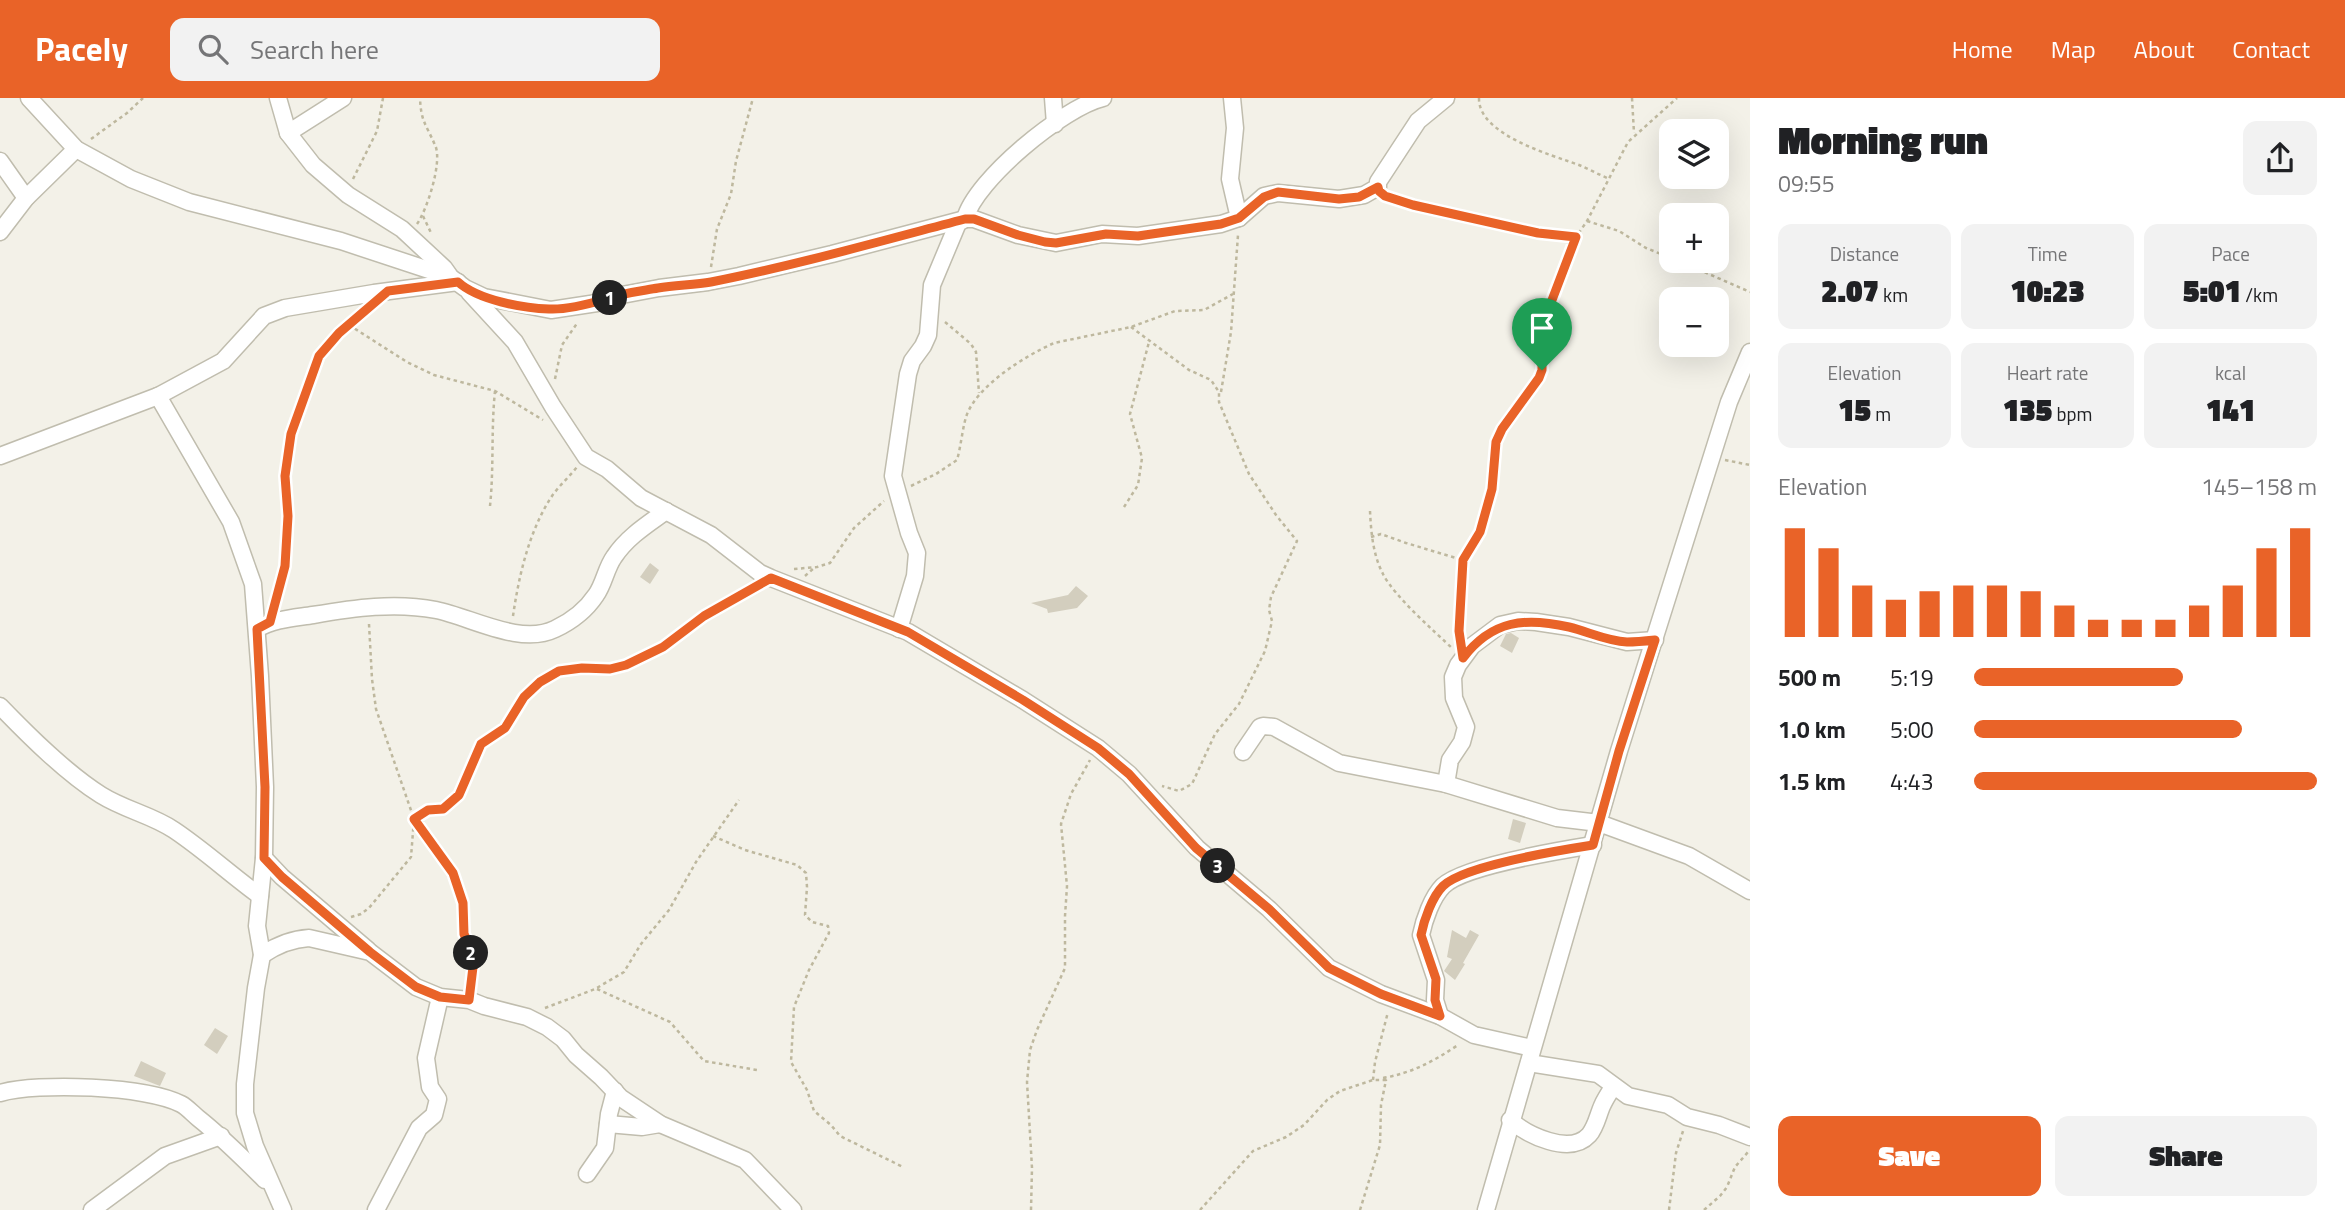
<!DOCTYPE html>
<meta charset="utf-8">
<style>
body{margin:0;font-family:"Titillium Web",sans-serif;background:#f2f2f2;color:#202124;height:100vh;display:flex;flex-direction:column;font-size:26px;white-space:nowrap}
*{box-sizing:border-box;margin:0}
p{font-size:23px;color:#757577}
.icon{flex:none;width:38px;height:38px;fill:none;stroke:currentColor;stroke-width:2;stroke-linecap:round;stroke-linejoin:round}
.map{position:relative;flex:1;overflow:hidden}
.side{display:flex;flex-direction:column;background:#fff;width:595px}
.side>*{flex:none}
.fabs{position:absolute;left:1659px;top:21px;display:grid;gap:14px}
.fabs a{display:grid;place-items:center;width:70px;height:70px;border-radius:14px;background:#fff;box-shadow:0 7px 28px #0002;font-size:35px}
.pin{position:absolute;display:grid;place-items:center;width:60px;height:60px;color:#fff;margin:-72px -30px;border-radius:50% 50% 50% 0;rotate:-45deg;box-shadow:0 0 7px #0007}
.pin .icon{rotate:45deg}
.km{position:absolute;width:35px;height:35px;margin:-18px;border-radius:50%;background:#222;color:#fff;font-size:19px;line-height:35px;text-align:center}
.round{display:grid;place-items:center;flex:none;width:74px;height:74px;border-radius:14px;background:#f2f2f2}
.summary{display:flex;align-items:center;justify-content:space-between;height:119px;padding:0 28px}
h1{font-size:38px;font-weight:800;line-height:52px}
.metrics{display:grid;grid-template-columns:repeat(3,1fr);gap:10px;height:119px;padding:7px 28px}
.metrics div{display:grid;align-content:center;border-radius:14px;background:#f2f2f2;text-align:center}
.metrics b{font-size:30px;font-weight:800}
.metrics small{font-size:19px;font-weight:400}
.metrics p{font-size:19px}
.chart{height:196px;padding:14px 28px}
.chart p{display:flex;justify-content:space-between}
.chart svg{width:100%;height:126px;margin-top:7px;stroke:#e96328;stroke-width:6}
.primary-button{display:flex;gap:14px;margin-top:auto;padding:14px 28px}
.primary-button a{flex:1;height:80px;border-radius:14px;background:#e96328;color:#fff;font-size:28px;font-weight:800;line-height:80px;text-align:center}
.primary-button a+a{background:#f2f2f2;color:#202124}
ul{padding:0 28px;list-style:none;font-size:23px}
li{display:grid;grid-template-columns:112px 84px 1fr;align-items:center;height:52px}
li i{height:18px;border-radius:9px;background:#e96328}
header{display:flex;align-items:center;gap:42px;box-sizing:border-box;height:98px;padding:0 35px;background:#e96328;color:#fff}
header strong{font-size:33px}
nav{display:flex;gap:38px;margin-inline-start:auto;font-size:24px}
.search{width:490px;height:63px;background:#f2f2f2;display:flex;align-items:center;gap:18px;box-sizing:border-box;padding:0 24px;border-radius:14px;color:#757577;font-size:26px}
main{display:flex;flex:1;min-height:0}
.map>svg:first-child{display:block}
</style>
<header>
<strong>Pacely</strong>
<div class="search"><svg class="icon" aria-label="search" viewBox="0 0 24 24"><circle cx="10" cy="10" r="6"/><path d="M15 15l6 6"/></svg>Search here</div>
<nav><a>Home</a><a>Map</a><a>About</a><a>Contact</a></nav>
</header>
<main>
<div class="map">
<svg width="1750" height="1112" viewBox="0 0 1750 1112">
<rect width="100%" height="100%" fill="#f3f1e8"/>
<g fill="#d3cebe">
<polygon points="650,465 659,472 650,486 640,479"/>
<polygon points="1076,488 1088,498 1077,510 1048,515 1047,511 1031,505 1068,497"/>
<polygon points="1511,535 1519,540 1512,555 1500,548 1506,536"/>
<polygon points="1513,721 1526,725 1520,745 1508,741"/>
<polygon points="1452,832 1466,840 1470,832 1479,837 1463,865 1465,866 1455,882 1444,873 1452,861 1447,859"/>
<polygon points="215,930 228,938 217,956 204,947"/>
<polygon points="141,963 166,975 160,988 134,978"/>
</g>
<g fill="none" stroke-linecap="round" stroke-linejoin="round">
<g stroke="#c0bdae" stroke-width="19">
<g id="minor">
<polyline points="29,0 76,51 131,81 189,104 341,143 450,179 465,190 484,199 551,212 597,205 606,200 659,190 708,184 739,178 832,156 965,121 974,121 1018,137 1056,145 1102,136 1138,138 1221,126 1239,120 1264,98 1278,95 1339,101 1364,97 1378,89 1378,84 1418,23 1446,0"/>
<polyline points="278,0 288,35 313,67 348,97 402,131 444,170 449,177"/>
<polyline points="1053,0 1055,26"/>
<polyline points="1232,0 1235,30 1230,81 1239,120"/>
<polyline points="288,35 343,0"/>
<polyline points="0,63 26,100"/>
<polyline points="0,134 26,100 76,51"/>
<polyline points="469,194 515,244 553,309 586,359 607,371 641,400 711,437 760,475 771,480 908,534 1023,602 1098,650 1129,676 1197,750 1269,811 1329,870 1381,896 1440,918 1474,937 1532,950"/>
<polyline points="158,298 231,424 253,486 260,578 265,689 264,760 257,828 262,857 256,890 245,986 245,1015 255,1048 283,1112"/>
<polyline points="0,358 158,298 223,263 264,218 285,210 374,195 458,184"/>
<path d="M 257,531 C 274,521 294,520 313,517 C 354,510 395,504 436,512 C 471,519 520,548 555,531 C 570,524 586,512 596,497 C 604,486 606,470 614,459 C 627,439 648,426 666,413"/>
<path d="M 899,531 L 915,478 L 917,455 L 909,435 L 893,378 L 908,276 L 912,263 L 923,248 L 928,237 L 932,187 L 958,125 L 965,121 C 975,82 1064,9 1103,0"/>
<path d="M 0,608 C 29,638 66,675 101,697 C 125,712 152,717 174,732 C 204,752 231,777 260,798"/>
<polyline points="1243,654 1260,629 1263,628 1274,629 1339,665 1446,686 1557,720 1599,725 1689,758 1750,793"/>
<polyline points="1446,686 1450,662 1462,644 1466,629 1454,600 1453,579 1458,567 1472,548 1500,527 1518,523 1536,524 1569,529 1627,544 1655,542"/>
<polyline points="264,760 282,779 368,852"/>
<path d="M 262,857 C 277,847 291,841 309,840 L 370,854 L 416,889 L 440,899 L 469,902 L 484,908 L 527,919 L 547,929 L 563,941 L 576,957 L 601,979 L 621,1000 L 660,1026 L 745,1062 L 793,1112"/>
<path d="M 1440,918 L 1435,902 L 1436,882 L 1421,837 C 1424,822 1432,799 1443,788 C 1463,768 1562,752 1593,747"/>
<polyline points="1529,965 1598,976 1628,998 1668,1007 1687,1019 1719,1027 1750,1039"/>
<path d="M 0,995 C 38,984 146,988 181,1006 C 187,1009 193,1016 198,1020 C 222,1039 243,1060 265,1082"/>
<path d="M 1510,1022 C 1527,1037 1570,1058 1589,1037 C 1596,1029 1598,1017 1602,1008 C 1605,1001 1609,995 1613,989"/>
<polyline points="608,1026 642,1029 660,1026"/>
<polyline points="587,1076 605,1050 609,1016 615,993"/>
<polyline points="92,1112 165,1058 221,1038"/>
<polyline points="376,1112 419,1030 434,1017 438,1001 430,989 426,960 440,899"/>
<polyline points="1486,1112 1619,653 1729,304 1750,254"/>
</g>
</g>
<g stroke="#beb89e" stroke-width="2.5" stroke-dasharray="3.5 3.5" stroke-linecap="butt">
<path d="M 1479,0 C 1478,37 1552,57 1579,67 C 1589,71 1599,77 1610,81"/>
<polyline points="1632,0 1634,35"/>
<polyline points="91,41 127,15 143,0"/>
<polyline points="353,81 377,33 383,0"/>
<polyline points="1389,100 1434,112 1538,135 1576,139 1587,123 1628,44 1677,0"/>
<polyline points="423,118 432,137"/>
<polyline points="1587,123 1619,133 1646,150 1671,160"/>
<path d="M 417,126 C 427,112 443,63 435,47 C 426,26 421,24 420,0"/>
<polyline points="1679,163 1750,194"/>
<polyline points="711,169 717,131 731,96 736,63 753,0"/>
<polyline points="945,224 971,246 976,254 979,295"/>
<polyline points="349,227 407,264 434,277 495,293 543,322"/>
<polyline points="1131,229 1189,272 1211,282 1219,294 1219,304 1249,376 1276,417 1297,443 1271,499 1269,512 1272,523 1265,553 1239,606 1215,636 1192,686 1179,693 1162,688"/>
<polyline points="555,281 562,247 578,224"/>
<polyline points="1221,294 1231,234 1238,137"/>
<polyline points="1725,362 1750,367"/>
<path d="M 911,388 L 936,376 L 957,362 C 961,348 962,333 966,319 C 976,288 1025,258 1054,245 L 1131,229 L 1175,213 L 1204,212 L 1233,196"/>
<path d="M 490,408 C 494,370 491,332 495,293"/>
<polyline points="1124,409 1138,387 1142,360 1130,316 1149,244"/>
<path d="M 1370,413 C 1371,434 1373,457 1383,476 C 1394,498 1434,533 1453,551"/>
<polyline points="1371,439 1381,436 1406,445 1463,462"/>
<polyline points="794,471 817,469 830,465 854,430 884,403"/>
<polyline points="805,478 815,469"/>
<polyline points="274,509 285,469 288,418 285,378 291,336 319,258 364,213"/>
<path d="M 513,518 C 519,477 529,433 552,398 C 559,388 569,379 577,369"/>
<polyline points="369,526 372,581 376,611 414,721 453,775 458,791 463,805 464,836 471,851 473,869 471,889"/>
<polyline points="1459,539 1463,462 1480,434 1492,391 1496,344 1502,331 1539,280 1542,273 1542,251 1549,210 1576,139"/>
<polyline points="713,738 745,752 797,767 806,775 807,789 805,817 812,824 828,828 829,835 809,872 794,909 791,964 807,992 814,1013 831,1027 840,1038 903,1069"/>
<path d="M 351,819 L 361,816 L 369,810 L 411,759 L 414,721 C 428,707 448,715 460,697 C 469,682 469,662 480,647 C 486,639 499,637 506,629 C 519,613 524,595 542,583 C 575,562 594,578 625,567 C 654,558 677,537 702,519 C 718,508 736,500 753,490"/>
<polyline points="597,891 670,924 704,963 757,972"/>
<polyline points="545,910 595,891 624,874 641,846 669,812 696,764 739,702"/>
<polyline points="1373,982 1375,964 1388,914"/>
<polyline points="1031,1112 1032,1070 1027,984 1030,952 1037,932 1065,870 1065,818 1067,788 1061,726 1071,696 1090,662"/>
<path d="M 1200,1112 L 1253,1053 L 1286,1039 L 1304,1027 L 1327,1002 L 1340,993 L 1373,982 L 1386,982 L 1383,980 C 1412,975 1434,963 1458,947"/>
<polyline points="1360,1112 1380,1047 1381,1007 1386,982"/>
<polyline points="1669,1112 1676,1055 1683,1033"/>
<polyline points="1704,1112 1720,1098 1727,1089 1735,1069 1748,1054"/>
</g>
<use href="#minor" stroke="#fff" stroke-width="16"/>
</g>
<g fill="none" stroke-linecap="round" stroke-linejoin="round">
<g stroke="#fff" stroke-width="14">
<path id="route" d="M 1378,89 L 1379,93 L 1385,98 L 1413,107 L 1538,135 L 1576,139 L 1549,210 L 1542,251 L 1542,272 L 1539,280 L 1502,331 L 1496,344 L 1492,391 L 1480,434 L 1463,462 L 1459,533 L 1463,560 C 1492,522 1525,519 1569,529 C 1589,534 1607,543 1627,544 C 1636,544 1646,543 1655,542 L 1619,653 L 1593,747 C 1561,752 1463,768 1443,788 C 1432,799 1424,822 1421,837 L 1436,881 L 1435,902 L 1440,918 L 1381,896 L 1329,870 L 1269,811 L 1196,750 L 1129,676 L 1098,650 L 1023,602 L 908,534 L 771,480 L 704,518 L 663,549 L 626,567 L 610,571 L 582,570 L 559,573 L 540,584 L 524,599 L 505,630 L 481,646 L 459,697 L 443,711 L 428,712 L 414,721 L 453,775 L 463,805 L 464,836 L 471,851 L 473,869 L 469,902 L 440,899 L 416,889 L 370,854 L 282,779 L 264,760 L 265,689 L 257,531 L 270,524 L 285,468 L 288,418 L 285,378 L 291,336 L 319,258 L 339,235 L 388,193 L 458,184 C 478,202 522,210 549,211 C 567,212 589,206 606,201 C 622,195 641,193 658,190 C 676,187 694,187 711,184 C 797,167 881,143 965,121 L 974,121 L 1018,137 L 1045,144 L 1056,145 L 1106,136 L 1138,138 L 1221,126 L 1239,120 L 1264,99 L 1278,94 L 1339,101 L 1359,99 Z"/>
</g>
<use href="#route" stroke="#e96328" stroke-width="9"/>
</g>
</svg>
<div class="fabs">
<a><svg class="icon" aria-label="layers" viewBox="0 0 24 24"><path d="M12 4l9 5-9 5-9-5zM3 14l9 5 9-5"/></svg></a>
<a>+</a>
<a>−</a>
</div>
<div class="pin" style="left:1542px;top:272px;background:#1e9e55"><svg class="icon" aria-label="arrive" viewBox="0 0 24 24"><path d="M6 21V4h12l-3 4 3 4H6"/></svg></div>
<b class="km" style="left:610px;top:200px">1</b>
<b class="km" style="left:471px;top:855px">2</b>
<b class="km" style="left:1218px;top:768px">3</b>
</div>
<section class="side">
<div class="summary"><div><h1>Morning run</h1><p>09:55</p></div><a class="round"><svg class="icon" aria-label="share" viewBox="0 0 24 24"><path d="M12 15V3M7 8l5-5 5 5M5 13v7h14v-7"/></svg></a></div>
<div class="metrics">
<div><p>Distance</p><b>2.07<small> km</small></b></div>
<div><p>Time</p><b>10:23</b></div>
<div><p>Pace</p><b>5:01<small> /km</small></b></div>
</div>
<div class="metrics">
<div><p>Elevation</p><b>15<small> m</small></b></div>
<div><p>Heart rate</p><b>135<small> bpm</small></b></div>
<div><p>kcal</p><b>141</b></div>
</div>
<div class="chart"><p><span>Elevation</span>145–158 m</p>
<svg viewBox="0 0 160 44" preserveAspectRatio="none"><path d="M5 44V6M15 44V13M25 44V26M35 44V31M45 44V28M55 44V26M65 44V26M75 44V28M85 44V33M95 44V38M105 44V38M115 44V38M125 44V33M135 44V26M145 44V13M155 44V6"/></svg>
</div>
<ul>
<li><b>500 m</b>5:19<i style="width:61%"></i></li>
<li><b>1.0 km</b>5:00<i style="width:78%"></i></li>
<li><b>1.5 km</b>4:43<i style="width:100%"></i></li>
</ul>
<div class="primary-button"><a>Save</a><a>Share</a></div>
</section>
</main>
